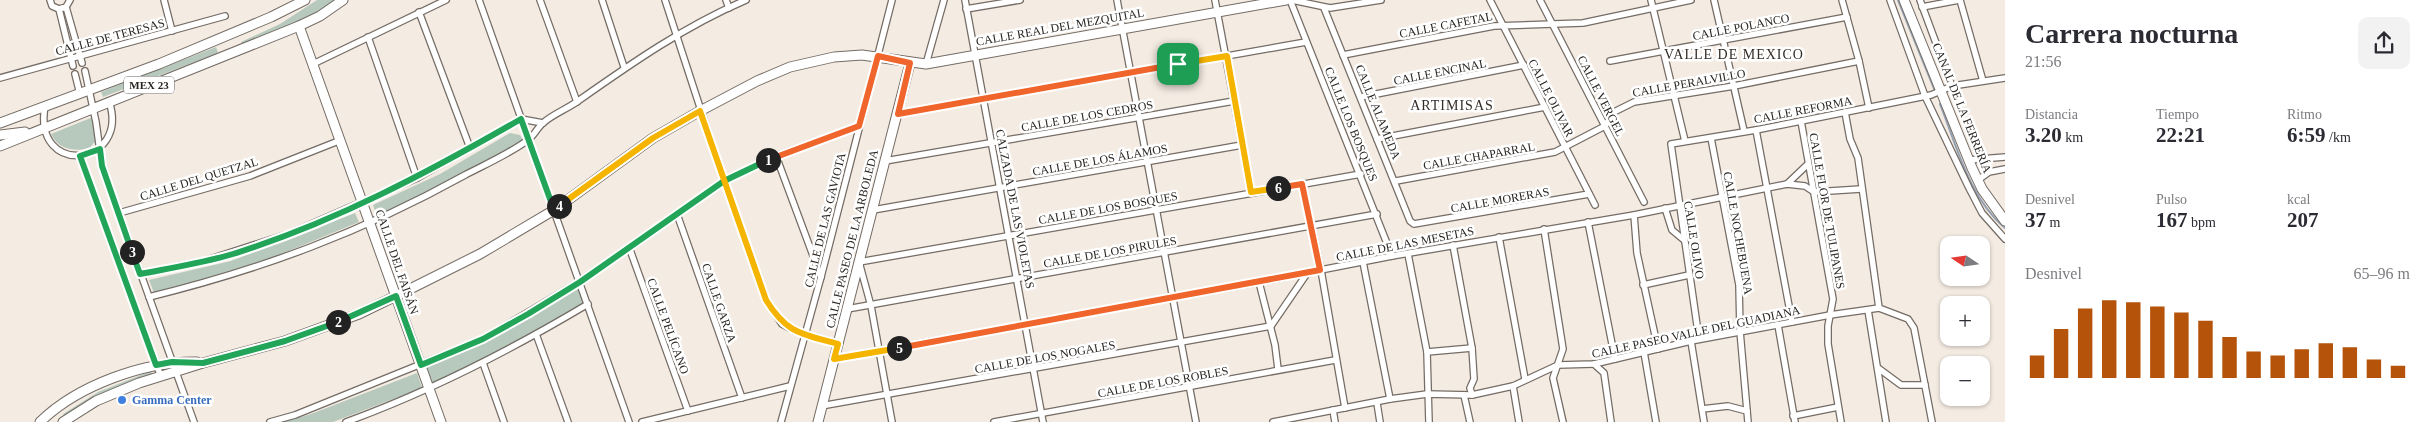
<!DOCTYPE html>
<html lang="es">
<meta charset="utf-8">
<style>
body{margin:0;font-family:"Times New Roman",serif;background:#f2f2f3;color:#2b2b33;height:100vh;display:flex;flex-direction:column;font-size:19px;white-space:nowrap}
*{box-sizing:border-box;margin:0}
p{font-size:16px;color:#7c7c81}
.icon{flex:none;width:28px;height:28px;fill:none;stroke:currentColor;stroke-width:2;stroke-linecap:round;stroke-linejoin:round}
.map{position:relative;flex:1;overflow:hidden}
.sheet{display:flex;flex-direction:column;background:#fff;width:425px}
.sheet>*{flex:none}
.needle{width:32px;rotate:283deg}
.controls{position:absolute;left:1940px;top:236px;display:grid;gap:10px}
.controls a{display:grid;place-items:center;width:50px;height:50px;border-radius:10px;background:#fff;box-shadow:0 1px 4px #0004;font-size:25px}
.pin{position:absolute;display:grid;place-items:center;width:42px;height:42px;color:#fff;margin:-21px;border-radius:10px;box-shadow:0 2px 8px #0006}
.km{position:absolute;width:25px;height:25px;margin:-12px;border-radius:50%;background:#222;color:#fff;font-size:14px;line-height:25px;text-align:center}
.round{display:grid;place-items:center;flex:none;width:52px;height:52px;border-radius:10px;background:#f2f2f3}
.head{display:flex;align-items:center;justify-content:space-between;height:85px;padding:0 20px}
h1{font-size:28px;font-weight:600;line-height:38px}
.metrics{display:grid;grid-template-columns:repeat(3,1fr);gap:8px;height:85px;padding:5px 20px}
.metrics div{display:grid;align-content:center}
.metrics b{font-size:21px;font-weight:600}
.metrics small{font-size:14px;font-weight:400}
.metrics p{font-size:14px}
.chart{height:140px;padding:10px 20px}
.chart p{display:flex;justify-content:space-between}
.chart svg{width:100%;height:90px;margin-top:5px;stroke:#b45309;stroke-width:6}
main{display:flex;flex:1;min-height:0}
.map>svg:first-child{display:block}
</style>
<main>
<div class="map">
<svg width="2005" height="422" viewBox="0 0 2005 422">
<rect width="100%" height="100%" fill="#f4ebe2"/>
<g fill="#b6c9bc">
<polygon points="317,0 340,0 310,18 244,49 241,42 280,24"/>
<polygon points="216,47 218,53 103,97 101,92"/>
<path d="M 93,117 L 97,139 L 89,149 C 73,151 59,150 51,134 Z"/>
<polygon points="510,133 520,135 523,140 447,185 377,217 373,205 440,174"/>
<polygon points="355,213 359,222 233,274 154,293 149,280 231,261"/>
<polygon points="579,282 586,305 429,388 421,365 502,331"/>
<polygon points="151,371 153,377 67,419 63,414 98,392"/>
<polygon points="417,373 422,388 333,422 284,422 311,414"/>
</g>
<g fill="none" stroke-linecap="round" stroke-linejoin="round">
<g stroke="#94a1b2" stroke-width="2">
<polyline points="1898,0 1935,91"/>
<path d="M 1940,104 C 1957,146 1969,198 2005,228"/>
</g>
<g stroke="#746c65" stroke-width="8">
<g id="street">
<polyline points="50,0 52,6 59,9 66,7 70,0"/>
<polyline points="164,0 172,31"/>
<polyline points="479,0 629,422"/>
<polyline points="540,0 577,102"/>
<polyline points="602,0 624,67"/>
<polyline points="665,0 724,181 766,300 782,324 795,331 838,344"/>
<polyline points="726,0 729,8"/>
<polyline points="965,0 1043,422"/>
<polyline points="1117,0 1196,422"/>
<polyline points="1215,0 1251,192"/>
<polyline points="1290,0 1392,256"/>
<polyline points="1292,0 1330,8 1381,0"/>
<polyline points="1490,0 1595,205"/>
<polyline points="1540,0 1644,202"/>
<polyline points="1651,0 1685,141"/>
<polyline points="1714,0 1744,131"/>
<polyline points="1842,0 1859,61 1869,108"/>
<polyline points="1890,0 1925,96 1969,188 1982,213 2005,239"/>
<polyline points="1920,0 1952,86"/>
<polyline points="1960,0 1983,81"/>
<polyline points="66,7 82,63"/>
<polyline points="1922,7 1959,0"/>
<polyline points="1324,8 1410,221 1414,224 1589,194"/>
<polyline points="59,9 73,66"/>
<polyline points="966,9 1020,0"/>
<polyline points="419,12 470,148"/>
<polyline points="368,37 417,178"/>
<polyline points="1343,55 1494,26 1583,23 1691,0"/>
<polyline points="1610,61 1847,17"/>
<polyline points="313,64 446,0"/>
<polyline points="926,64 944,0"/>
<polyline points="85,71 96,122 102,166 194,422"/>
<polyline points="75,74 80,94"/>
<polyline points="0,78 225,16"/>
<polyline points="1361,97 1524,65"/>
<path d="M 45,106 C 32,178 131,167 109,101"/>
<polyline points="1845,112 1850,139 1858,158 1879,308"/>
<polyline points="898,114 1306,42"/>
<polyline points="1801,121 1833,299 1828,326 1828,344 1841,422"/>
<polyline points="1756,130 1792,322"/>
<polyline points="1711,138 1739,285 1740,331 1748,422"/>
<polyline points="1377,139 1545,107"/>
<polyline points="80,156 161,377"/>
<polyline points="776,156 821,277"/>
<polyline points="1969,160 2005,157"/>
<polyline points="885,161 1234,101"/>
<polyline points="1978,180 1989,172 2005,169"/>
<polyline points="1396,181 1555,152 1605,126 1614,112 1634,102 1734,86 1859,61"/>
<polyline points="1302,184 1321,270 1345,408"/>
<polyline points="1787,184 1808,164"/>
<polyline points="1665,208 1672,230 1684,240"/>
<polyline points="873,210 1242,145"/>
<polyline points="119,213 250,176 341,140"/>
<polyline points="677,214 742,398"/>
<polyline points="1634,215 1637,253 1658,349"/>
<polyline points="1588,222 1615,359"/>
<polyline points="1544,229 1563,349 1553,378 1563,422"/>
<polyline points="1499,237 1525,379"/>
<polyline points="1453,245 1472,348 1474,379 1470,388 1472,395"/>
<polyline points="629,247 688,411"/>
<polyline points="1408,254 1427,352 1429,422"/>
<polyline points="1363,262 1390,399"/>
<polyline points="140,274 204,261 291,233 417,178 521,119 543,123"/>
<polyline points="1259,282 1275,345 1278,369"/>
<polyline points="1643,285 1689,275"/>
<path d="M 149,297 C 263,269 362,232 465,175 C 486,164 509,154 528,140 C 534,136 537,128 543,123 C 553,114 567,109 578,101 C 632,63 685,26 746,0"/>
<polyline points="847,309 1377,214"/>
<polyline points="1868,310 1886,422"/>
<polyline points="1778,325 1795,422"/>
<polyline points="536,334 568,422"/>
<polyline points="1699,339 1671,144 1756,130 1931,95 1952,86 2005,78"/>
<polyline points="1691,341 1704,422"/>
<polyline points="1427,352 1472,348"/>
<polyline points="1644,352 1656,422"/>
<polyline points="834,359 1259,282 1392,256 1634,215 1787,184 1805,186 1814,192 1861,189"/>
<polyline points="483,363 504,422"/>
<polyline points="1594,364 1604,373 1611,422"/>
<polyline points="1878,368 1901,385 1925,385"/>
<polyline points="1513,386 1519,422"/>
<polyline points="1464,395 1470,422"/>
<polyline points="1377,403 1380,422"/>
<polyline points="821,406 1271,326 1308,272"/>
<polyline points="1702,409 1728,406 1747,411"/>
<polyline points="1333,410 1335,422"/>
<polyline points="1793,416 1838,407"/>
<polyline points="270,422 295,415 483,339 579,282 724,181 776,156 859,126"/>
<path d="M 346,422 C 431,391 511,350 588,304"/>
<polyline points="642,422 790,386"/>
<polyline points="781,422 821,277 892,0"/>
<polyline points="892,422 871,306 859,262 1361,174"/>
<polyline points="994,422 1335,360"/>
<polyline points="1273,422 1390,399 1427,394 1472,395 1513,386 1558,365 1594,364 1691,341 1830,315 1879,308 1908,319 1914,328 1932,422"/>
</g>
</g>
<g stroke="#746c65" stroke-width="11">
<g id="secondary">
<polyline points="1904,0 1972,168 1982,189 2005,221"/>
<polyline points="299,26 441,422"/>
<path d="M 40,422 C 78,385 145,361 197,362"/>
<polyline points="63,422 96,401 139,383 203,363 285,341 359,314 396,296 480,254 554,210 653,138 700,111 757,81 790,67 834,57 862,55 926,64 1286,0"/>
<polyline points="818,422 910,63"/>
</g>
</g>
<g stroke="#746c65" stroke-width="11">
<g id="primary">
<polyline points="0,123 159,64 271,17 305,0"/>
<polyline points="0,135 25,132"/>
<polyline points="0,146 299,26 320,16 343,0"/>
</g>
</g>
<use href="#street" stroke="#fff" stroke-width="5.5"/>
<use href="#secondary" stroke="#fff" stroke-width="9"/>
<use href="#primary" stroke="#fff" stroke-width="9"/>
</g>
<g fill="none" stroke-linecap="round" stroke-linejoin="round">
<g stroke="#fff" stroke-width="10">
<polyline id="split-1" points="768,160 859,126 878,56 910,63 898,114 1178,64"/>
</g>
<g stroke="#fff" stroke-width="10">
<polyline id="split-2" points="338,322 396,296 421,365 483,339 528,314 580,282 724,181 768,160"/>
</g>
<g stroke="#fff" stroke-width="10">
<polyline id="split-3" points="132,252 102,166 100,149 80,156 156,365 172,362 203,363 285,341 338,322"/>
</g>
<g stroke="#fff" stroke-width="10">
<path id="split-4" d="M 132,252 L 140,274 C 171,268 203,263 233,254 C 335,222 429,172 521,119 L 554,210 L 559,206"/>
</g>
<g stroke="#fff" stroke-width="10">
<path id="split-5" d="M 559,206 L 653,138 L 700,111 L 766,300 C 787,334 802,334 838,344 L 834,359 L 899,348"/>
</g>
<g stroke="#fff" stroke-width="10">
<polyline id="split-6" points="899,348 1320,270 1302,184 1278,188"/>
</g>
<g stroke="#fff" stroke-width="10">
<polyline id="split-7" points="1178,64 1227,56 1251,192 1278,188"/>
</g>
<use href="#split-1" stroke="#f0652b" stroke-width="6"/>
<use href="#split-2" stroke="#22a559" stroke-width="6"/>
<use href="#split-3" stroke="#22a559" stroke-width="6"/>
<use href="#split-4" stroke="#22a559" stroke-width="6"/>
<use href="#split-5" stroke="#f5b400" stroke-width="6"/>
<use href="#split-6" stroke="#f0652b" stroke-width="6"/>
<use href="#split-7" stroke="#f5b400" stroke-width="6"/>
</g>
<circle fill="#3f7fe0" stroke="#fff" stroke-width="2" cx="122" cy="400" r="5"/>
<g text-anchor="middle" stroke-width="5" stroke-linejoin="round" paint-order="stroke">
<rect fill="#fff" stroke="#686664" stroke-width="1" x="124" y="76.5" width="50" height="17" rx="4"/>
<g font-size="11" font-weight="bold" fill="#282522">
<text x="149" y="89">MEX 23</text>
</g>
<g font-size="12" fill="#282522" stroke="#fff">
<text transform="translate(1446 25) rotate(-11)" y="4">CALLE CAFETAL</text>
<text transform="translate(1060 27) rotate(-10)" y="4">CALLE REAL DEL MEZQUITAL</text>
<text transform="translate(1741 27) rotate(-11)" y="4">CALLE POLANCO</text>
<text transform="translate(110 37) rotate(-15)" y="4">CALLE DE TERESAS</text>
<text transform="translate(1440 72) rotate(-11)" y="4">CALLE ENCINAL</text>
<text transform="translate(1689 83) rotate(-10)" y="4">CALLE PERALVILLO</text>
<text transform="translate(1601 96) rotate(63)" y="4">CALLE VERGEL</text>
<text transform="translate(1551 98) rotate(63)" y="4">CALLE OLIVAR</text>
<text transform="translate(1962 108) rotate(68)" y="4">CANAL DE LA FERRERÍA</text>
<text transform="translate(1803 110) rotate(-11)" y="4">CALLE REFORMA</text>
<text transform="translate(1378 112) rotate(68)" y="4">CALLE ALAMEDA</text>
<text transform="translate(1087 116) rotate(-10)" y="4">CALLE DE LOS CEDROS</text>
<text transform="translate(1351 124) rotate(68)" y="4">CALLE LOS BOSQUES</text>
<text transform="translate(1479 156) rotate(-10)" y="4">CALLE CHAPARRAL</text>
<text transform="translate(1100 160) rotate(-10)" y="4">CALLE DE LOS ÁLAMOS</text>
<text transform="translate(199 179) rotate(-17)" y="4">CALLE DEL QUETZAL</text>
<text transform="translate(1500 200) rotate(-10)" y="4">CALLE MORERAS</text>
<text transform="translate(1108 208) rotate(-10)" y="4">CALLE DE LOS BOSQUES</text>
<text transform="translate(1015 209) rotate(79)" y="4">CALZADA DE LAS VIOLETAS</text>
<text transform="translate(1827 211) rotate(80)" y="4">CALLE FLOR DE TULIPANES</text>
<text transform="translate(825 220) rotate(-76)" y="4">CALLE DE LAS GAVIOTA</text>
<text transform="translate(1738 233) rotate(80)" y="4">CALLE NOCHEBUENA</text>
<text transform="translate(852 239) rotate(-76)" y="4">CALLE PASEO DE LA ARBOLEDA</text>
<text transform="translate(1694 240) rotate(81)" y="4">CALLE OLIVO</text>
<text transform="translate(1405 244) rotate(-11)" y="4">CALLE DE LAS MESETAS</text>
<text transform="translate(1110 252) rotate(-10)" y="4">CALLE DE LOS PIRULES</text>
<text transform="translate(397 262) rotate(71)" y="4">CALLE DEL FAISÁN</text>
<text transform="translate(719 303) rotate(71)" y="4">CALLE GARZA</text>
<text transform="translate(668 326) rotate(70)" y="4">CALLE PELÍCANO</text>
<text transform="translate(1696 332) rotate(-12)" y="4">CALLE PASEO VALLE DEL GUADIANA</text>
<text transform="translate(1045 357) rotate(-10)" y="4">CALLE DE LOS NOGALES</text>
<text transform="translate(1163 382) rotate(-10)" y="4">CALLE DE LOS ROBLES</text>
</g>
<g font-size="12" font-weight="bold" fill="#366cbe" stroke="#fff" text-anchor="start">
<text x="132" y="404">Gamma Center</text>
</g>
<g font-size="14" letter-spacing="1" fill="#332c26" stroke="#fff">
<text x="1734" y="59">VALLE DE MEXICO</text>
<text x="1452" y="110">ARTIMISAS</text>
</g>
</g>
</svg>
<div class="controls">
<a><svg class="needle" viewBox="-14 -14 28 28"><path d="M0-13l5 13h-10z" fill="#e53935"/><path d="M0 13l5-13h-10z" fill="#7c7c81"/></svg></a>
<a>+</a>
<a>−</a>
</div>
<div class="pin" style="left:1178px;top:64px;background:#1e9e55"><svg class="icon" aria-label="arrive" viewBox="0 0 24 24"><path d="M6 21V4h12l-3 4 3 4H6"/></svg></div>
<b class="km" style="left:768px;top:160px">1</b>
<b class="km" style="left:338px;top:322px">2</b>
<b class="km" style="left:132px;top:252px">3</b>
<b class="km" style="left:559px;top:206px">4</b>
<b class="km" style="left:899px;top:348px">5</b>
<b class="km" style="left:1278px;top:188px">6</b>
</div>
<section class="sheet">
<div class="head"><div><h1>Carrera nocturna</h1><p>21:56</p></div><a class="round"><svg class="icon" aria-label="share" viewBox="0 0 24 24"><path d="M12 15V3M7 8l5-5 5 5M5 13v7h14v-7"/></svg></a></div>
<div class="metrics">
<div><p>Distancia</p><b>3.20<small> km</small></b></div>
<div><p>Tiempo</p><b>22:21</b></div>
<div><p>Ritmo</p><b>6:59<small> /km</small></b></div>
</div>
<div class="metrics">
<div><p>Desnivel</p><b>37<small> m</small></b></div>
<div><p>Pulso</p><b>167<small> bpm</small></b></div>
<div><p>kcal</p><b>207</b></div>
</div>
<div class="chart"><p><span>Desnivel</span>65–96 m</p>
<svg viewBox="0 0 160 44" preserveAspectRatio="none"><path d="M5 44V33M15 44V20M25 44V10M35 44V6M45 44V7M55 44V9M65 44V12M75 44V16M85 44V24M95 44V31M105 44V33M115 44V30M125 44V27M135 44V29M145 44V35M155 44V38"/></svg>
</div>
</section>
</main>
